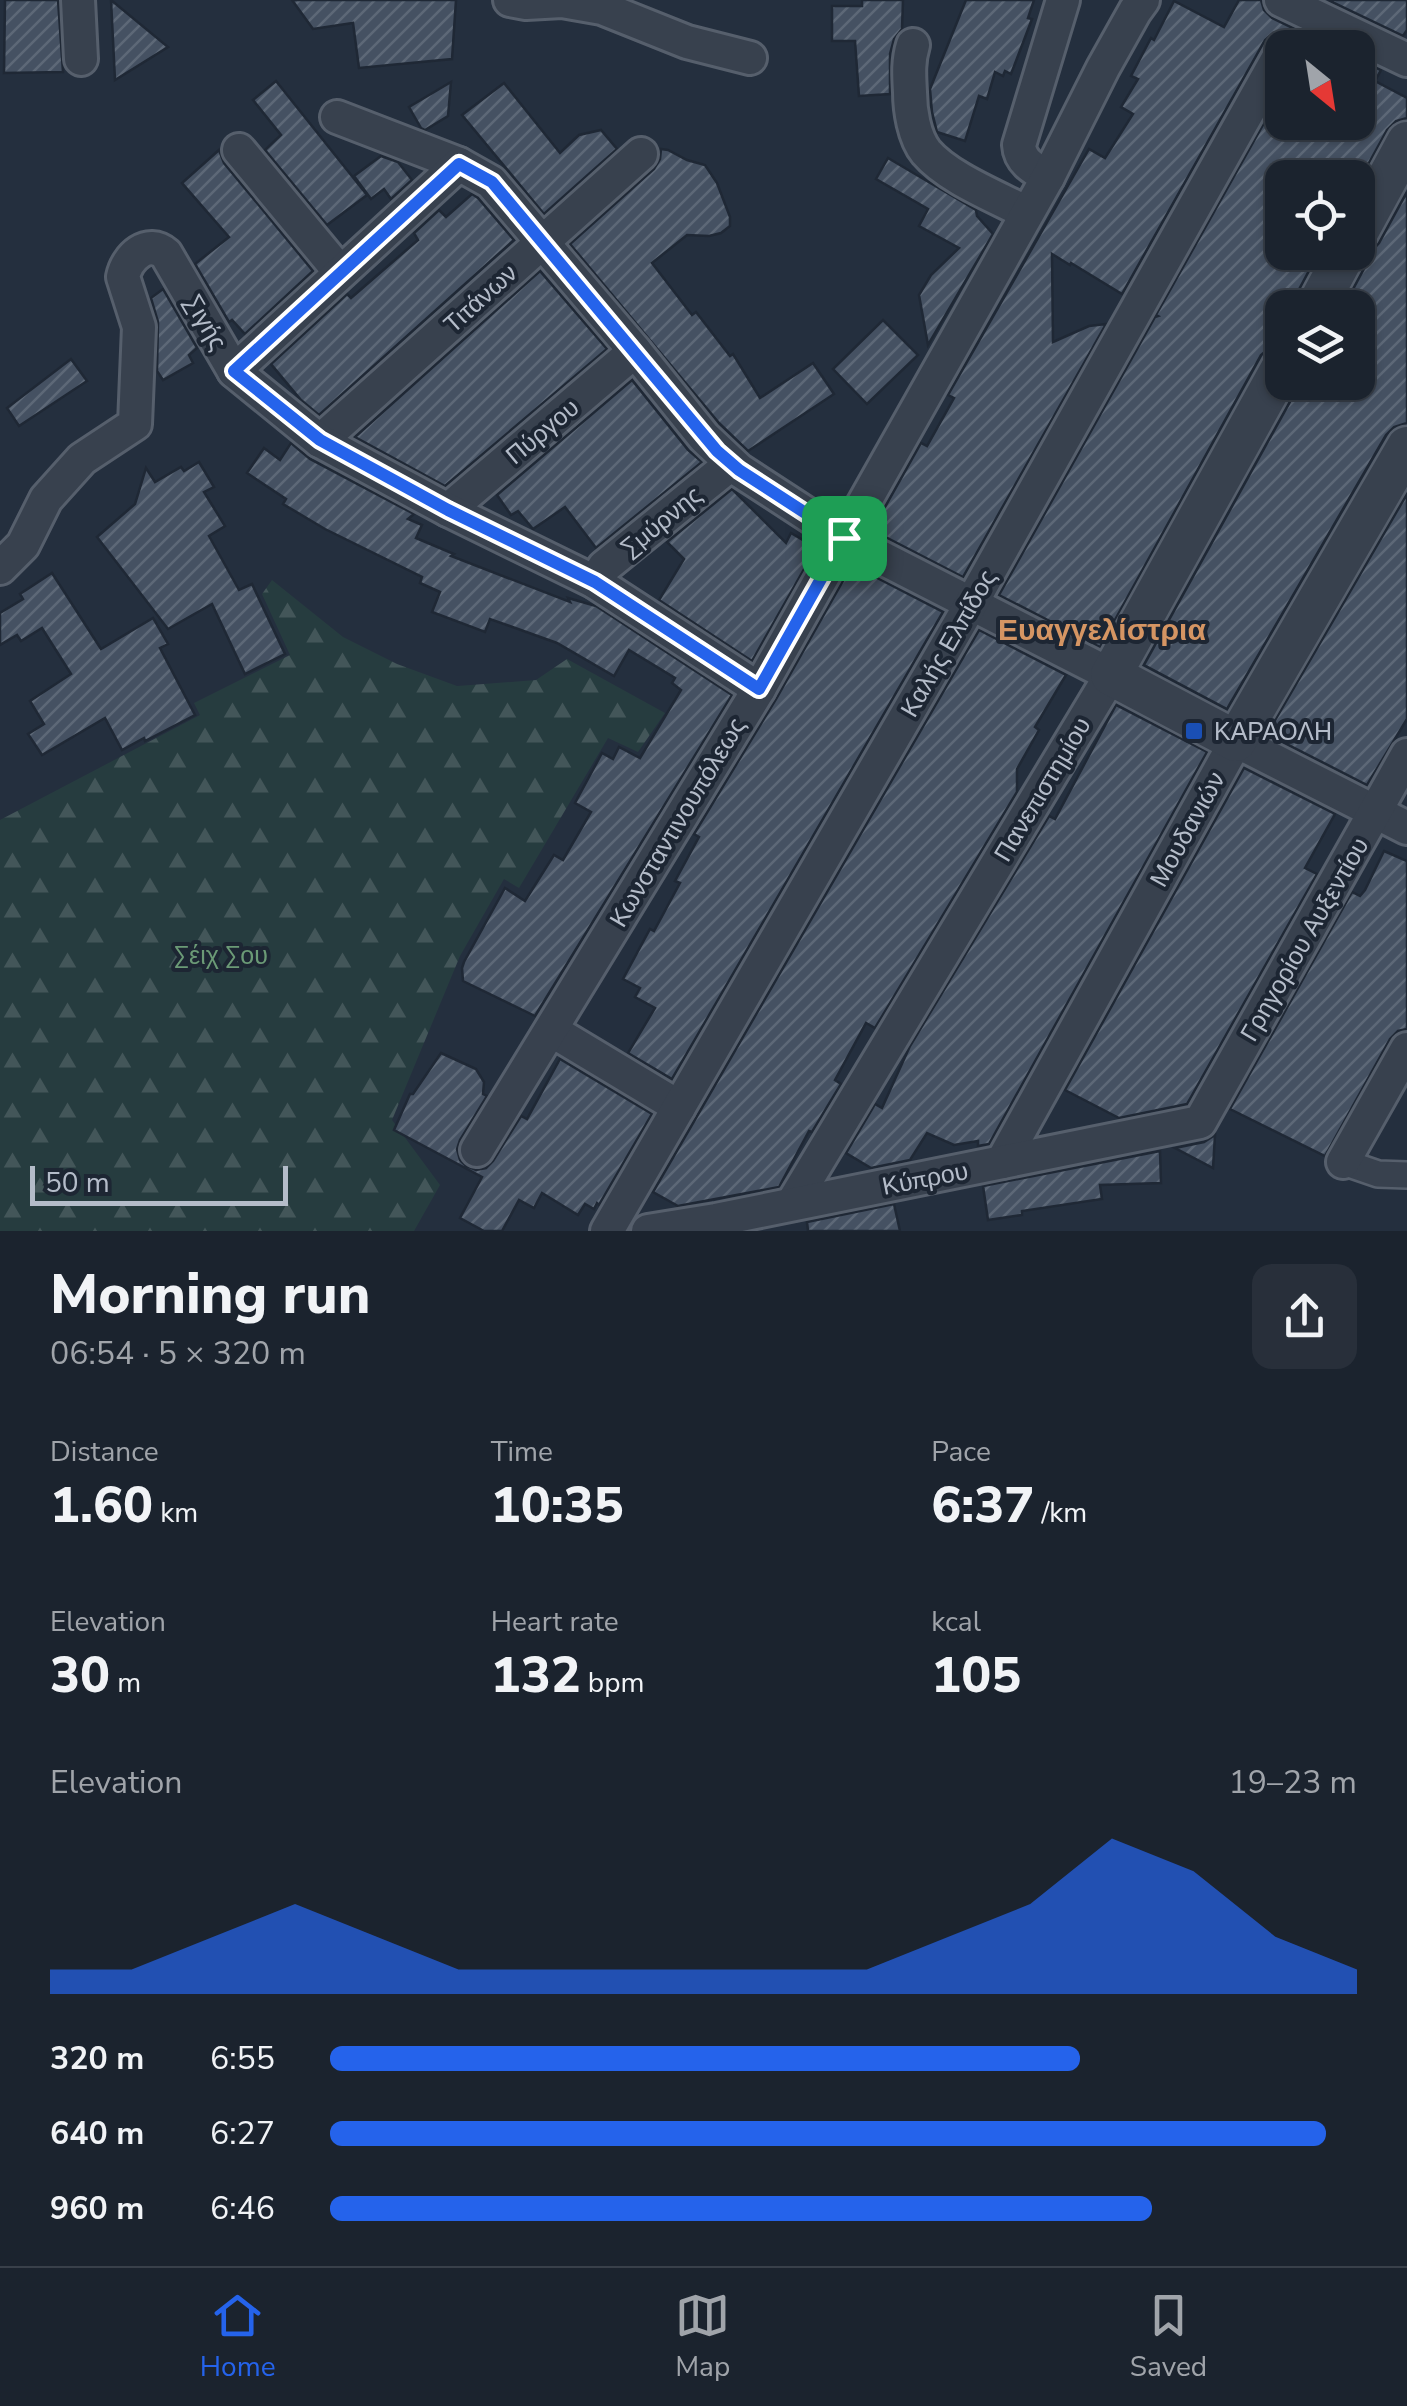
<!DOCTYPE html>
<meta charset="utf-8">
<style>
body{margin:0;font-family:"Nunito Sans",sans-serif;background:#282f3a;color:#f1f3f6;height:100vh;display:flex;flex-direction:column;font-size:38px;white-space:nowrap}
*{box-sizing:border-box;margin:0}
p{font-size:32px;color:#a0a4aa}
.icon{flex:none;width:55px;height:55px;fill:none;stroke:currentColor;stroke-width:2;stroke-linecap:round;stroke-linejoin:round}
.map{position:relative;height:1231px;overflow:hidden}
.drawer{display:flex;flex-direction:column;background:#1b232e;flex:1}
.drawer>*{flex:none}
.needle{width:65px;rotate:150deg}
.buttons{position:absolute;left:1265px;top:30px;display:grid;gap:20px}
.buttons a{display:grid;place-items:center;width:110px;height:110px;border-radius:20px;background:#1b232e;box-shadow:0 2px 8px #0004,0 0 0 2px #39404a;font-size:50px}
.scale{position:absolute;left:30px;bottom:25px;width:258px;box-sizing:border-box;padding-left:10px;border:5px solid #b4bcc9;border-top:0;font-size:28px;line-height:35px;white-space:nowrap;color:#b4bcc9;-webkit-text-stroke:8px #1d2633;paint-order:stroke}
.pin{position:absolute;display:grid;place-items:center;width:85px;height:85px;color:#fff;margin:-42px;border-radius:20px;box-shadow:0 5px 15px #0006}
.round{display:grid;place-items:center;flex:none;width:105px;height:105px;border-radius:20px;background:#282f3a}
.overview{display:flex;align-items:center;justify-content:space-between;height:170px;padding:0 50px}
h1{font-size:55px;font-weight:800;line-height:75px}
.metrics{display:grid;grid-template-columns:repeat(3,1fr);gap:15px;height:170px;padding:10px 50px}
.metrics div{display:grid;align-content:center}
.metrics b{font-size:50px;font-weight:800}
.metrics small{font-size:28px;font-weight:400}
.metrics p{font-size:28px}
.chart{height:280px;padding:20px 50px}
.chart p{display:flex;justify-content:space-between}
.chart svg{width:100%;height:180px;margin-top:10px;fill:#2563eb;opacity:.7}
ul{padding:0 50px;list-style:none;font-size:32px}
li{display:grid;grid-template-columns:160px 120px 1fr;align-items:center;height:75px}
li i{height:25px;border-radius:12px;background:#2563eb}
.tab-bar{display:flex;justify-content:space-around;align-items:center;height:140px;border-top:2px solid #39404a;background:#1b232e;font-size:28px;color:#a0a4aa}
.tab-bar a{display:grid;justify-items:center;gap:5px}
.tab-bar .on{color:#2563eb}
.map>svg:first-child{display:block}
</style>
<div class="map">
<svg width="1407" height="1231" viewBox="0 0 1407 1231">
<defs>
<pattern id="forest-firs" width="22" height="20" patternUnits="userSpaceOnUse" patternTransform="scale(2.5)"><rect width="22" height="20" fill="#263c3f"/><path d="M5 1l3.5 6h-7zM16 11l3.5 6h-7z" fill="#435659"/></pattern>
<pattern id="building-hatch" width="6" height="6" patternUnits="userSpaceOnUse" patternTransform="scale(2.5)"><rect width="6" height="6" fill="#455162"/><path d="M-1 1l2-2M0 6l6-6M5 7l2-2" fill="none" stroke="#5d6877"/></pattern>
</defs>
<rect width="100%" height="100%" fill="#242f3e"/>
<polygon fill="url(#forest-firs)" points="272,580 343,637 397,664 457,686 536,680 567,659 665,713 638,752 608,738 519,888 504,879 460,956 392,1120 440,1185 414,1231 0,1231 0,820 200,715 194,703 290,655 262,594"/>
<g fill="url(#building-hatch)" stroke="#1f2835" stroke-width="2.5">
<polygon points="5,0 58,0 63,72 4,73"/>
<polygon points="111,0 168,47 115,80"/>
<polygon points="292,0 456,0 452,59 359,68 353,23 313,29"/>
<polygon points="862,0 903,0 902,29 894,39 890,54 890,94 859,96 855,41 832,41 832,6 862,6"/>
<polygon points="966,0 1034,0 1028,18 1032,19 1011,74 1005,71 1003,76 995,72 987,99 979,96 965,141 937,132 932,112 930,89"/>
<polygon points="1239,0 1261,0 1264,10 1272,18 1334,48 1301,48 1299,40 1293,34 1283,31 1273,33 1265,40 1122,294 1071,263 1070,265 1052,254 1053,342 1089,326 1106,324 963,577 872,530 921,443 927,446 954,398 948,395 1089,149 1105,158 1133,114 1121,107 1138,79 1131,76 1151,38 1154,40 1174,1 1224,27"/>
<polygon points="1328,0 1407,0 1407,30 1403,36"/>
<polygon points="1358,59 1381,70 1375,81 1407,98 1407,118 1396,121 1387,130 1358,183 1358,178 1282,178 1282,252 1319,252 1295,297 1292,308 1282,308 1282,327 1272,346 1261,355 1100,647 999,595 1155,317 1158,316 1156,315 1282,91 1282,122 1331,122 1358,137"/>
<polygon points="276,81 367,195 327,225 265,150 281,135 253,100"/>
<polygon points="451,82 448,116 425,130 421,128 409,107"/>
<polygon points="504,83 560,153 579,135 601,130 617,149 544,214 462,115"/>
<polygon points="661,149 668,150 687,160 705,165 717,183 730,217 730,226 721,233 709,236 687,235 652,263 692,315 696,312 730,356 733,354 760,398 813,363 834,394 748,451 719,423 570,244 654,169 660,159"/>
<polygon points="219,150 224,163 313,271 245,334 232,320 229,322 195,264 229,237 182,183"/>
<polygon points="381,156 398,162 412,180 391,199 384,189 371,199 354,176"/>
<polygon points="888,158 976,210 977,216 993,234 928,345 919,295 931,275 959,248 919,226 928,209 876,179"/>
<polygon points="1407,192 1407,423 1394,427 1386,435 1227,709 1144,665 1301,382 1358,382 1358,308 1343,308 1367,263 1370,253 1379,243"/>
<polygon points="472,194 478,198 514,240 319,415 301,400 271,364 347,294 351,298 418,240 414,233 439,210 446,217"/>
<polygon points="540,271 607,349 445,486 355,437"/>
<polygon points="163,289 197,348 189,355 193,363 163,380 157,371 158,322 151,298"/>
<polygon points="883,320 918,355 867,404 833,369"/>
<polygon points="71,359 87,381 19,426 7,408"/>
<polygon points="632,380 688,450 702,462 596,548 565,507 533,529 518,511 511,515 497,495"/>
<polygon points="291,443 310,459 414,514 408,519 422,525 416,538 454,554 451,556 570,602 568,598 596,606 732,695 535,1016 463,981 462,968 464,962 505,888 525,901 554,855 563,860 591,812 575,803 602,753 613,759 619,747 640,758 681,690 672,683 675,678 629,650 614,676 557,643 490,619 485,632 432,612 440,592 420,583 422,577 325,529 283,504 286,499 247,473 264,448 280,460"/>
<polygon points="199,462 214,487 204,492 225,526 209,536 239,590 252,584 285,654 245,674 212,604 168,629 97,537 135,504 146,468 155,482 181,467 184,471"/>
<polygon points="732,489 786,543 791,533 816,548 752,661 659,600 684,559 667,542"/>
<polygon points="1407,494 1407,719 1367,785 1267,734"/>
<polygon points="852,565 943,612 672,1079 628,1053 655,1008 635,997 640,988 623,979 650,929 654,931 680,883 675,881 699,837 694,834 776,699"/>
<polygon points="52,573 101,649 153,618 168,644 160,648 195,715 145,741 144,738 122,750 105,718 42,755 28,734 44,724 30,701 71,674 42,628 21,641 17,635 0,645 0,613 23,599 20,594"/>
<polygon points="979,630 1066,675 1035,727 1039,730 1017,769 1017,792 875,1028 866,1023 835,1080 841,1084 812,1132 809,1131 779,1187 678,1206 653,1192"/>
<polygon points="1116,705 1207,752 989,1144 978,1146 978,1141 954,1145 927,1133 910,1160 871,1168 846,1153 875,1104 882,1108 910,1046 1049,816 1055,819"/>
<polygon points="1244,768 1335,814 1305,868 1317,874 1187,1104 1119,1118 1065,1090"/>
<polygon points="1384,851 1407,861 1407,1029 1398,1031 1390,1039 1325,1156 1230,1109 1352,892 1360,896 1365,890"/>
<polygon points="441,1053 476,1069 484,1082 483,1094 487,1096 460,1140 457,1149 460,1160 466,1166 476,1170 486,1168 493,1161 521,1116 527,1119 560,1059 652,1114 599,1205 597,1203 594,1209 585,1204 578,1215 542,1193 534,1208 519,1200 502,1231 484,1231 460,1218 482,1177 394,1130 410,1094 413,1094"/>
<polygon points="1215,1135 1213,1168 1175,1148 1204,1142"/>
<polygon points="1160,1151 1161,1183 1100,1185 1102,1199 1022,1211 1022,1215 988,1220 983,1186"/>
<polygon points="894,1204 900,1231 808,1231 807,1222"/>
</g>
<g fill="none" stroke-linecap="round" stroke-linejoin="round">
<g stroke="#565f6c" stroke-width="30">
<polyline id="pedestrian" points="1343,1162 1378,1174 1407,1175"/>
</g>
<g stroke="#565f6c" stroke-width="38">
<g id="minor">
<polyline points="78,0 81,59"/>
<polyline points="510,0 526,3 562,1 602,8 687,42 750,58"/>
<polyline points="1281,0 1407,60"/>
<path d="M 913,45 C 908,61 909,75 910,92 C 910,110 914,137 926,152 C 948,178 997,197 1027,213"/>
<polyline points="337,117 459,164 491,182 635,351 704,437 739,470 845,539 1111,675 792,1204"/>
<polyline points="239,150 340,272"/>
<path d="M 1048,177 C 1034,169 1020,162 1019,145 L 1063,0"/>
<polyline points="234,371 459,164"/>
<polyline points="320,441 641,154"/>
<polyline points="448,510 635,351"/>
<path d="M 0,568 L 23,545 L 46,499 L 82,459 L 135,424 L 139,327 L 123,277 C 127,257 148,238 166,254 L 234,371 L 320,441 L 448,510 L 595,582 L 759,689"/>
<polyline points="595,582 604,567 731,464"/>
<polyline points="551,1030 679,1107"/>
<polyline points="477,1150 759,689 1048,177 1103,68 1135,11 1143,0"/>
<polyline points="1002,1162 1236,741 1407,828"/>
<polyline points="1343,1162 1407,1049"/>
<polyline points="607,1231 971,604 1282,51"/>
<polyline points="648,1231 716,1220 1200,1122 1407,755"/>
</g>
</g>
<g stroke="#565f6c" stroke-width="45">
<g id="tertiary">
<polyline points="1358,232 1407,142"/>
<polyline points="1316,308 1346,252"/>
<polyline points="1282,367 1111,675 1236,741 1407,447"/>
</g>
</g>
<use href="#pedestrian" stroke="#38414e" stroke-width="25"/>
<use href="#minor" stroke="#38414e" stroke-width="32"/>
<use href="#tertiary" stroke="#38414e" stroke-width="40"/>
</g>
<g fill="none" stroke-linecap="round" stroke-linejoin="round">
<g stroke="#fff" stroke-width="20">
<polygon id="route" points="459,164 492,182 717,451 739,470 844,538 759,689 595,582 448,510 320,440 234,371"/>
</g>
<use href="#route" stroke="#2563eb" stroke-width="12"/>
</g>
<rect fill="#1a4fb4" stroke="#1d2633" stroke-width="4" x="1184" y="721" width="20" height="20" rx="5"/>
<g text-anchor="middle" stroke-width="8" stroke-linejoin="round" paint-order="stroke">
<g font-size="25" fill="#b4bcc9" stroke="#1d2633">
<text transform="translate(480 298) rotate(-42)" y="9">Τιτάνων</text>
<text transform="translate(206 322) rotate(60)" y="9">Σιγής</text>
<text transform="translate(542 431) rotate(-40)" y="9">Πύργου</text>
<text transform="translate(661 521) rotate(-39)" y="9">Σμύρνης</text>
<text transform="translate(948 643) rotate(-60)" y="9">Καλής Ελπίδος</text>
<text transform="translate(1042 789) rotate(-59)" y="9">Πανεπιστημίου</text>
<text transform="translate(677 822) rotate(-59)" y="9">Κωνσταντινουπόλεως</text>
<text transform="translate(1187 829) rotate(-61)" y="9">Μουδανιών</text>
<text transform="translate(1304 939) rotate(-60)" y="9">Γρηγορίου Αυξεντίου</text>
<text transform="translate(925 1178) rotate(-11)" y="9">Κύπρου</text>
</g>
<g font-size="25" fill="#b4bcc9" stroke="#1d2633" text-anchor="start">
<text x="1214" y="740">ΚΑΡΑΟΛΗ</text>
</g>
<g font-size="25" fill="#6b9a76" stroke="#1d2633">
<text x="221" y="964">Σέιχ Σου</text>
</g>
<g font-size="30" font-weight="bold" fill="#d59563" stroke="#1d2633">
<text x="1102" y="640">Ευαγγελίστρια</text>
</g>
</g>
</svg>
<div class="buttons">
<a><svg class="needle" viewBox="-14 -14 28 28"><path d="M0-13l5 13h-10z" fill="#e53935"/><path d="M0 13l5-13h-10z" fill="#a0a4aa"/></svg></a>
<a><svg class="icon" aria-label="locate" viewBox="0 0 24 24"><circle cx="12" cy="12" r="6"/><path d="M12 2v4M12 18v4M2 12h4M18 12h4"/></svg></a>
<a><svg class="icon" aria-label="layers" viewBox="0 0 24 24"><path d="M12 4l9 5-9 5-9-5zM3 14l9 5 9-5"/></svg></a>
</div>
<div class="scale">50 m</div>
<div class="pin" style="left:844px;top:538px;background:#1e9e55"><svg class="icon" aria-label="arrive" viewBox="0 0 24 24"><path d="M6 21V4h12l-3 4 3 4H6"/></svg></div>
</div>
<section class="drawer">
<div class="overview"><div><h1>Morning run</h1><p>06:54 · 5 × 320 m</p></div><a class="round"><svg class="icon" aria-label="share" viewBox="0 0 24 24"><path d="M12 15V3M7 8l5-5 5 5M5 13v7h14v-7"/></svg></a></div>
<div class="metrics">
<div><p>Distance</p><b>1.60<small> km</small></b></div>
<div><p>Time</p><b>10:35</b></div>
<div><p>Pace</p><b>6:37<small> /km</small></b></div>
</div>
<div class="metrics">
<div><p>Elevation</p><b>30<small> m</small></b></div>
<div><p>Heart rate</p><b>132<small> bpm</small></b></div>
<div><p>kcal</p><b>105</b></div>
</div>
<div class="chart"><p><span>Elevation</span>19–23 m</p>
<svg viewBox="0 0 160 44" preserveAspectRatio="none"><path d="M0 44V38L10 38L20 30L30 22L40 30L50 38L60 38L70 38L80 38L90 38L100 38L110 30L120 22L130 6L140 14L150 30L160 38V44z"/></svg>
</div>
<ul>
<li><b>320 m</b>6:55<i style="width:73%"></i></li>
<li><b>640 m</b>6:27<i style="width:97%"></i></li>
<li><b>960 m</b>6:46<i style="width:80%"></i></li>
</ul>
</section>
<nav class="tab-bar">
<a class="on"><svg class="icon" aria-label="home" viewBox="0 0 24 24"><path d="M3 11l9-7 9 7M6 9v11h12V9"/></svg>Home</a>
<a><svg class="icon" aria-label="map" viewBox="0 0 24 24"><path d="M3 6l6-2 6 2 6-2v14l-6 2-6-2-6 2zM9 4v14M15 6v14"/></svg>Map</a>
<a><svg class="icon" aria-label="saved" viewBox="0 0 24 24"><path d="M7 4h10v16l-5-4-5 4z"/></svg>Saved</a>
</nav>
